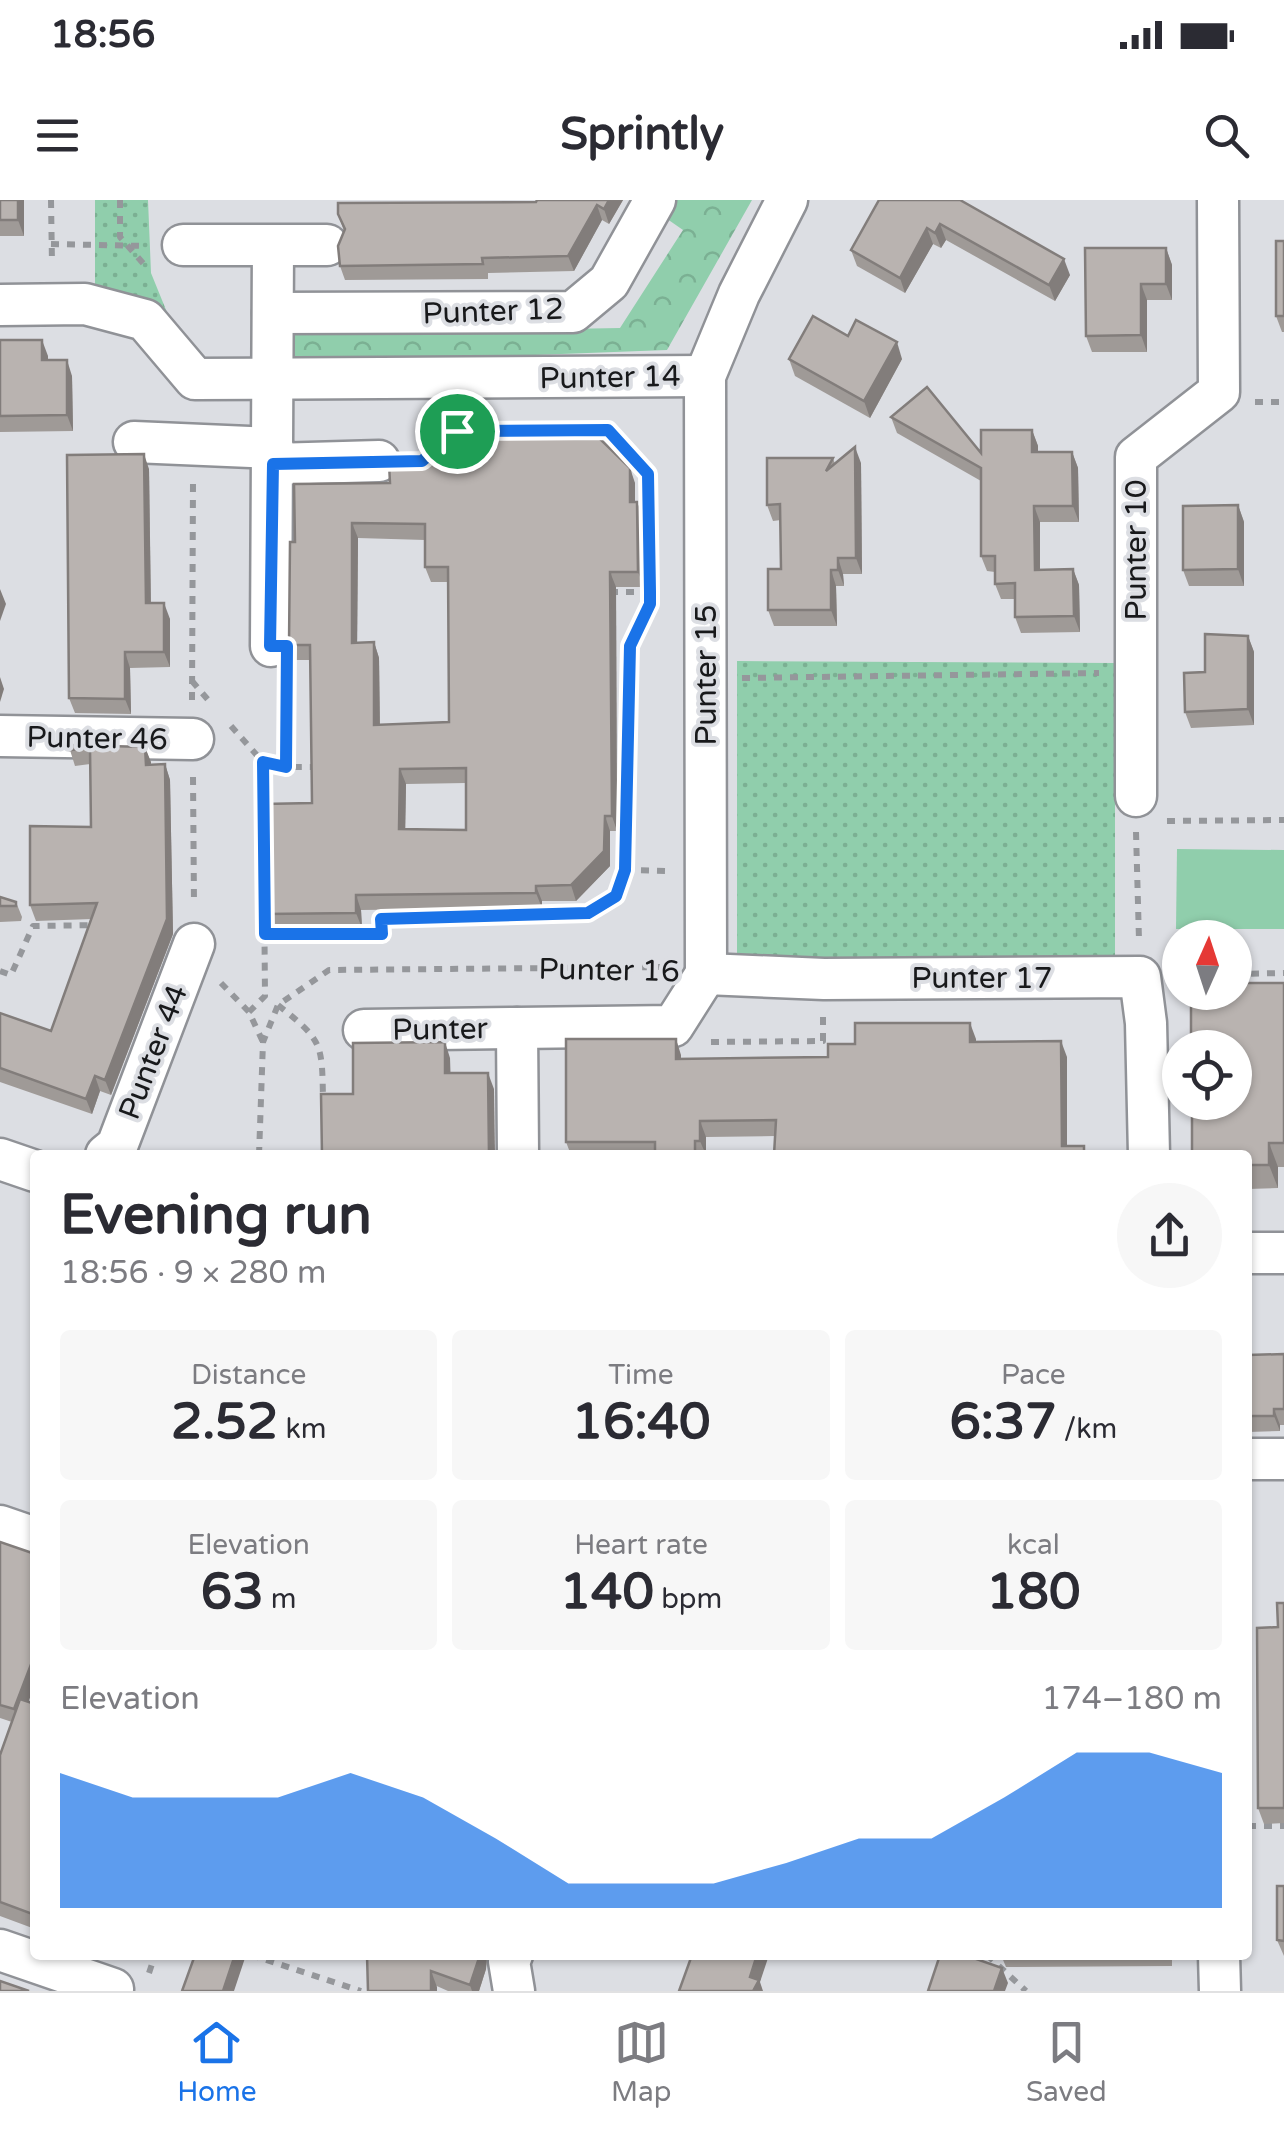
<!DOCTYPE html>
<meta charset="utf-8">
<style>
body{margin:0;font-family:"Varela Round",sans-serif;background:#f7f7f7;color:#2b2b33;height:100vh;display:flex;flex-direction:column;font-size:38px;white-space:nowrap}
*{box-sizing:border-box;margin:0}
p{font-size:32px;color:#7c7c81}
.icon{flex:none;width:55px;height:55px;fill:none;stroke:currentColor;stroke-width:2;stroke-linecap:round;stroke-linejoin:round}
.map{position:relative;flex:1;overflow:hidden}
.panel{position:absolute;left:30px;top:950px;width:1222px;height:810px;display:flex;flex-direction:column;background:#fff;border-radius:10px;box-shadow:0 2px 8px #0004}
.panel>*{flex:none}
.needle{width:65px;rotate:3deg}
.controls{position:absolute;left:1162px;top:720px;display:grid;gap:20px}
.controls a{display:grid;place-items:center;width:90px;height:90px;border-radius:50%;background:#fff;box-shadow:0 2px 8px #0004;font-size:50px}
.pin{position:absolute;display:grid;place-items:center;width:85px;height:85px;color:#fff;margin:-42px;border:5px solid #fff;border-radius:50%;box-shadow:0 2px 10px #0007}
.round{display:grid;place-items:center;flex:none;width:105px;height:105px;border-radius:52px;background:#f7f7f7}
.overview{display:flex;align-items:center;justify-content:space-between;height:170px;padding:0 30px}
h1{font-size:55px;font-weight:700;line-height:75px}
.figures{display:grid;grid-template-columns:repeat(3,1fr);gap:15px;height:170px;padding:10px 30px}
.figures div{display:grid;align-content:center;border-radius:10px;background:#f7f7f7;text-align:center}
.figures b{font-size:50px;font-weight:700}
.figures small{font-size:28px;font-weight:400}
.figures p{font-size:28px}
.chart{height:280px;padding:20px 30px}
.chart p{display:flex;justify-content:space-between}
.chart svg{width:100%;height:180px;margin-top:10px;fill:#1a73e8;opacity:.7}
.status{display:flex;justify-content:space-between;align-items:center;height:70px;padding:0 50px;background:#fff;direction:ltr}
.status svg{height:28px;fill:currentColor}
header{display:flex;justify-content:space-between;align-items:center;height:130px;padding:0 30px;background:#fff;font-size:45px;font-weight:700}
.menu{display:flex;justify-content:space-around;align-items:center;height:140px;border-top:2px solid #e1e1e2;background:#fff;font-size:28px;color:#7c7c81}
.menu a{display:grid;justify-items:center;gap:5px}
.menu .current{color:#1a73e8}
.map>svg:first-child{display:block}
</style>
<div class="status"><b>18:56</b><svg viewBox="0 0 49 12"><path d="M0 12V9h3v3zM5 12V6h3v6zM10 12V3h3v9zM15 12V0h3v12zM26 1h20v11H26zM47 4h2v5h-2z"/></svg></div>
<header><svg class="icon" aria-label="menu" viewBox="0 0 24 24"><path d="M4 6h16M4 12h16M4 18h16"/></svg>Sprintly<svg class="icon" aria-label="search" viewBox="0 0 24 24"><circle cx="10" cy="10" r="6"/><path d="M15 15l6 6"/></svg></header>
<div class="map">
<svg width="1284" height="1791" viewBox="0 0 1284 1791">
<defs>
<pattern id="grass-dots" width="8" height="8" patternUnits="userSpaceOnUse" patternTransform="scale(2.5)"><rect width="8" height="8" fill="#90ceac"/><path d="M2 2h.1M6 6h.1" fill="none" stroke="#7bb093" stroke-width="1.8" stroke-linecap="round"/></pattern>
<pattern id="forest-crowns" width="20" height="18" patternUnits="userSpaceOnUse" patternTransform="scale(2.5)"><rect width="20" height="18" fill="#90ceac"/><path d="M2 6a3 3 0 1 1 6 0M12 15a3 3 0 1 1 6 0" fill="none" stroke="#7bb093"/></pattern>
</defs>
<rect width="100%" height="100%" fill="#dcdee3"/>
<g fill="url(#grass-dots)">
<polygon points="95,0 148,0 151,73 177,137 95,86"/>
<polygon points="737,461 1115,463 1115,761 737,762"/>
</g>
<polygon fill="url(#forest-crowns)" points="668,0 752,0 667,150 291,164 290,134 620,128 683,30 660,14"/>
<polygon fill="#90ceac" points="1177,649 1284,650 1284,729 1176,729"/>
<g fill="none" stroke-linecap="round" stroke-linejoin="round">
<g stroke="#909297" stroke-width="45">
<g id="minor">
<polyline points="183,45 327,45"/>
<polyline points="0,105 85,104 145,120 195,179 705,176"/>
<polyline points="273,113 573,112 609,82 655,0"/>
<polyline points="134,242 273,248"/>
<polyline points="273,264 379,261"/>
<polyline points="271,446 273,46"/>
<polyline points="0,536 193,539"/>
<polyline points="1136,596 1136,257 1219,192 1218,0"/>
<polyline points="706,774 705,176 739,94 787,0"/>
<polyline points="706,774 824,779 1140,777 1146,823 1149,955"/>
<polyline points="364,830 517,828"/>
<polyline points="106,955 117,946 194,744"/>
<polyline points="518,955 517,828 673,826 706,774"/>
<polyline points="0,959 35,971"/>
<polyline points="1248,1053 1284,1053"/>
<polyline points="1248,1259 1284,1259"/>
<polyline points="0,1326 35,1338"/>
<polyline points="0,1750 113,1789"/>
<polyline points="512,1755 509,1761 514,1791"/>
<polyline points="1219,1755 1220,1791"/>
</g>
</g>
<g stroke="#95979b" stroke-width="6" stroke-dasharray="8 8" stroke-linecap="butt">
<polyline points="51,0 52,64"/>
<polyline points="120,0 120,37 148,69"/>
<polyline points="51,44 146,46"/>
<polyline points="1255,202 1284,202"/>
<polyline points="421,261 457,231 462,231"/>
<polyline points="610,392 650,392"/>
<polyline points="742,478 1099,473"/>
<polyline points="192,481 209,501"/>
<polyline points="192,500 193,282"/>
<polyline points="231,526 263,562"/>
<polyline points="285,567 286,479"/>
<polyline points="193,577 194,705"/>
<polyline points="1167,621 1284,620"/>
<polyline points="1136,632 1139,740"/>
<polyline points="625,670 669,671"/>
<polyline points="265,734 382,734 381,719 588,713 616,697 625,670 629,445 650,404 648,274 608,230 555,230"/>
<polyline points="0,771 11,775 33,726 98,725"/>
<polyline points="1235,774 1284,773"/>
<polyline points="221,783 249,812 263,842"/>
<path d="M 278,805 C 323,841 322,843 323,900"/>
<polyline points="249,812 265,796 263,562 285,567 315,567"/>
<polyline points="711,842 823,841 823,815"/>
<polyline points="259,955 263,842 278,805 329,770 665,767"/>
<polyline points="1248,1626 1284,1626"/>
<polyline points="251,1755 361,1791"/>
<polyline points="987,1755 1026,1791"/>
<polyline points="149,1773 155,1755"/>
</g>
<use href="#minor" stroke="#fff" stroke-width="40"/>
</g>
<g fill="#9f9a97" fill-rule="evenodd">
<rect x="0" y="0" width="24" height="36"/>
<polygon points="623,0 609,24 602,20 574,71 488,73 488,79 345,80 340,66 344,31 338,14"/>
<polygon points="879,0 1070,75 1055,101 946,40 941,48 933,44 905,93 857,66 851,50"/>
<polygon points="1284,41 1284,132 1282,132 1276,116"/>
<polygon points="1166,48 1172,65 1172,100 1147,100 1147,152 1092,152 1086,136"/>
<polygon points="848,136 902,159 870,218 795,176 789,159"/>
<polygon points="0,140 48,156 48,160 72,176 73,231 0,232"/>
<polygon points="891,217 981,253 1032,230 1038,246 1038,252 1072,252 1078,268 1079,322 1040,322 1040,370 1073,369 1079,385 1080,432 1021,433 1015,417 1015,399 1001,399 995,384 995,372 987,371 981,356 981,281 897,233"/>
<path d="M 563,234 L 635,283 L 635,302 L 637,302 L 643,317 L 644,387 L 616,387 L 617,631 L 610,631 L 610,666 L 576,701 L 542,701 L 542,708 L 361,710 L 362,728 L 270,729 L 265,714 L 312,603 L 310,460 L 294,460 L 289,445 L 295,342 L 390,283 L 457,256 ZM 358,338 L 425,340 L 425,367 L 431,382 L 448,382 L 449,522 L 380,525 L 379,458 L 374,442 L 357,443 ZM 466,583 L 466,630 L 405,629 L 406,584 Z"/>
<polygon points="833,258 835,264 861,263 862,374 843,374 844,386 836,386 837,426 774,426 768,410 781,369 781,320 773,321 767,305"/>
<polygon points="149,269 151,403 170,419 170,467 130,468 131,514 75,513 69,498"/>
<polygon points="1238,305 1244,322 1244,386 1189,386 1183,370"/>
<polygon points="1248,436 1254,452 1254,525 1191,528 1185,512 1205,472"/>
<polygon points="145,547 151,564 165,564 170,580 173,734 111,895 100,891 92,914 0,882 0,813 51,831 92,719 36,721 30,705 91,627 90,564 75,566 70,550"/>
<polygon points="0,697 16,702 22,717 21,721 0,722"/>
<polygon points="1284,783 1284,967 1278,967 1278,988 1248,989 1248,955"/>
<polygon points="676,839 681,859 828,857 855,844 976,839 976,842 1067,857 775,936 706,937 706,955 571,955 566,942"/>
<polygon points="1284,1154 1284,1225 1280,1225 1280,1231 1248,1232 1248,1155"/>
<polygon points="0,1342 29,1502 35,1504 35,1729 0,1716 0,1555 12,1522 0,1518"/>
<polygon points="1284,1403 1284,1623 1264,1624 1258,1608 1278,1427"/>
<polygon points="1284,1686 1284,1756 1277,1740"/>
<polygon points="367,1755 487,1755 486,1769 479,1791 448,1791"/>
<polygon points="1001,1755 1172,1755 1172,1766 1006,1767"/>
</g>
<g fill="#827d7b">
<polygon points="18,0 24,0 24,36 18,20"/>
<polygon points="609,0 623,0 609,24 604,9"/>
<polygon points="597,5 602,20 574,71 568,56"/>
<polygon points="940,24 946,40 941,48 935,33"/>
<polygon points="927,28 933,44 905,93 900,78"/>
<polygon points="1166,48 1172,65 1172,100 1166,84"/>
<polygon points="1064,59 1070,75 1055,101 1049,85"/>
<polygon points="1141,84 1147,100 1147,152 1141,135"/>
<polygon points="42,140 48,156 48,176 42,160"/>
<polygon points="897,142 902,159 870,218 864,201"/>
<polygon points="67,160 72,176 73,231 67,215"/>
<polygon points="1032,230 1038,246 1038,268 1032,252"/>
<polygon points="855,247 861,263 862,374 856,358"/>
<polygon points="1072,252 1078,268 1079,322 1073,306"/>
<polygon points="144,254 149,269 151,418 146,403"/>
<polygon points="630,268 635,283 635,317 630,302"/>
<polygon points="637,302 643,317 644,387 638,372"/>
<polygon points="1238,305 1244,322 1244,386 1238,369"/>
<polygon points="1034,306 1040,322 1040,386 1035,370"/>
<polygon points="352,323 358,338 357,458 352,443"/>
<polygon points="838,358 843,374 844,386 838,370"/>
<polygon points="1073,369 1079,385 1080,432 1074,416"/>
<polygon points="831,370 836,386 837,426 831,410"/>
<polygon points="610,372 616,387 617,631 612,616"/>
<polygon points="0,389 6,404 0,421"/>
<polygon points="164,403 170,419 170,467 164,452"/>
<polygon points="1248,436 1254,452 1254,525 1248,509"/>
<polygon points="374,442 379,458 380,540 374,525"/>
<polygon points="125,452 130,468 131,514 125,499"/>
<polygon points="0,477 4,489 0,502"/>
<polygon points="145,547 151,562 151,580 146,565"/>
<polygon points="165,564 170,580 173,734 111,895 105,880"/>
<polygon points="400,569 406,584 405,644 399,629"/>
<polygon points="605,616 610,631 610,666 576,701 571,685"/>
<polygon points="536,686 542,701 542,708 536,693"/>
<polygon points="356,695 361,710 362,728 356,713"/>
<polygon points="970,823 976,839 976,858 970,842"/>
<polygon points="676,839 681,855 681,875 676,859"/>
<polygon points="1061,841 1067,857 1067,955 1062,946"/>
<polygon points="445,842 450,858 451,889 445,873"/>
<polygon points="488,873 494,889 495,955 489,955"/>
<polygon points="95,876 100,891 92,914 86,899"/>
<polygon points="700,921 706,937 706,955 700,941"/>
<polygon points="1269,943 1278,967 1278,988 1269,965"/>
<polygon points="1274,1209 1280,1225 1280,1231 1274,1216"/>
<polygon points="35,1454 35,1484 20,1525 14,1509"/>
<polygon points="235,1755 246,1755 234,1791 223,1791"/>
<polygon points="480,1755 487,1755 486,1769 479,1791 472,1791 470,1785"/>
<polygon points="757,1755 769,1755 760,1782 763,1791 753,1791 750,1777"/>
<polygon points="1002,1768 1008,1783 1005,1791 994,1791"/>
<polygon points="431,1771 437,1787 437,1791 431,1791"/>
</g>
<g fill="#b9b3b0" stroke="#827d7b" stroke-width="2.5" fill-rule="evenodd">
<rect x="0" y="0" width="18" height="20"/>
<polygon points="537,0 609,0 604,9 597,5 568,56 482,58 483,64 340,66 338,46 345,29 338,14 338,3 536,2"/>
<polygon points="879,0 960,0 1064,59 1049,85 940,24 935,33 927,28 900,78 851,50"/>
<rect x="1276" y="41" width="8" height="75"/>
<polygon points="1085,48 1166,48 1166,84 1141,84 1141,135 1086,136"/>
<polygon points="813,116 848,136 856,120 897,142 864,201 789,159"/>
<polygon points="0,140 42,140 42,160 67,160 67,215 0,216"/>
<polygon points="927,187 981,253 981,230 1032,230 1032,252 1072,252 1073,306 1034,306 1035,370 1073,369 1074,416 1015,417 1015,383 995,384 995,356 981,356 981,268 891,217"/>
<path d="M 560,226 L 560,234 L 595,234 L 630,268 L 630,302 L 637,302 L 638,372 L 610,372 L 612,616 L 605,616 L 604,651 L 571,685 L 536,686 L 536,693 L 356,695 L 356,713 L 265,714 L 264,604 L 312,603 L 310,445 L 289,445 L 290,342 L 295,342 L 294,284 L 390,283 L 389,263 L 395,256 L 457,256 L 457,227 ZM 352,323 L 425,324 L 425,367 L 448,367 L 449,522 L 374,525 L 374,442 L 352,443 ZM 466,568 L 466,630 L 399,629 L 400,569 Z"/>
<polygon points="855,247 856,358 838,358 838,370 831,370 831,410 768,410 768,369 781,369 780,304 767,305 767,258 833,258 826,271"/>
<polygon points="144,254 146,403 164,403 164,452 125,452 125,499 69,498 67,255"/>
<polygon points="1238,305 1238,369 1183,370 1183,306"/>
<polygon points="1205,434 1248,436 1248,509 1185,512 1184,473 1205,472"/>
<polygon points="70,545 145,547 146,565 165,564 167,719 105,880 95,876 86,899 0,868 0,813 51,831 97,703 30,705 30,626 91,627 90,548 70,550"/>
<polygon points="0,697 16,702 16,706 0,706"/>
<polygon points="1235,783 1284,783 1284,943 1269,943 1269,965 1248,965 1248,955 1192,955 1192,902 1235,902 1235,848 1191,848 1191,792 1235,792"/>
<polygon points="855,823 970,823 970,842 1061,841 1062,946 1084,946 1084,955 774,955 776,920 700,921 700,941 695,941 695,955 655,955 655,942 566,942 566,839 676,839 676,859 828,857 828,844 855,844"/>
<polygon points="445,842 445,873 488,873 489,955 322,955 321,894 353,894 353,843"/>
<polygon points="1284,1154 1284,1209 1274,1209 1274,1216 1248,1216 1248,1155"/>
<polygon points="0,1342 35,1354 35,1454 14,1509 0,1505"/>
<polygon points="1277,1403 1284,1403 1284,1608 1258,1608 1257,1428 1278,1427"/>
<polygon points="20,1499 35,1504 35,1715 0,1702 0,1555"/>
<polygon points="1277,1686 1284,1686 1284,1741 1277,1740"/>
<polygon points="195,1755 235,1755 223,1791 182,1791"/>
<polygon points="367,1755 480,1755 470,1785 431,1771 431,1791 368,1791"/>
<polygon points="692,1755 757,1755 750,1777 759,1780 753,1791 679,1791"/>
<polygon points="940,1755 965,1755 1002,1768 994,1791 928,1791"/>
<polygon points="0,1781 29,1791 0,1791"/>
</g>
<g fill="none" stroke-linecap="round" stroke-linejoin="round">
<g stroke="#fff" stroke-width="20">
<polygon id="route" points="608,230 648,274 650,392 650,404 630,446 625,670 616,696 588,713 381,719 382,734 265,734 263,562 286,567 287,446 270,446 273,264 422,261 457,231"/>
</g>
<use href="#route" stroke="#1a73e8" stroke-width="12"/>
</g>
<g text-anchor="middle" stroke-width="8" stroke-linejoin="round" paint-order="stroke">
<g font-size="30" fill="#18191b" stroke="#dcdee3">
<text transform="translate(493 111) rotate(-2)" y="10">Punter 12</text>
<text transform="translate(610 177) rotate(-1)" y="10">Punter 14</text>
<text transform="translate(1136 350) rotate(-90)" y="10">Punter 10</text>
<text transform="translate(706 475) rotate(-90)" y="10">Punter 15</text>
<text transform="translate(97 538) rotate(1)" y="10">Punter 46</text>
<text transform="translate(609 770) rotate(1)" y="10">Punter 16</text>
<text x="982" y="788">Punter 17</text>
<text transform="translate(440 829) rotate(-1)" y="10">Punter</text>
<text transform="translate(153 852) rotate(-69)" y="10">Punter 44</text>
</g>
</g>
</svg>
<div class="controls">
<a><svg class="needle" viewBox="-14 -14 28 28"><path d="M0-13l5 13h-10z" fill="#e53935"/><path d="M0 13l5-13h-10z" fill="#7c7c81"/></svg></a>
<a><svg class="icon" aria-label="locate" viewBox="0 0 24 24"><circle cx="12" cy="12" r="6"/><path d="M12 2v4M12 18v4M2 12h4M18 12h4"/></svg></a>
</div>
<div class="pin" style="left:457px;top:231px;background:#1e9e55"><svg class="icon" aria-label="arrive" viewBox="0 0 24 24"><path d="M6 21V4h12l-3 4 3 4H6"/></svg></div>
<section class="panel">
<div class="overview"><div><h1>Evening run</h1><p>18:56 · 9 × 280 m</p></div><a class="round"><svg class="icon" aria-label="share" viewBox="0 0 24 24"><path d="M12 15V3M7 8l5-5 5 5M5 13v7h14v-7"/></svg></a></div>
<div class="figures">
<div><p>Distance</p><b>2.52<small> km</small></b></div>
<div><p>Time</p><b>16:40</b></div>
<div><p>Pace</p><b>6:37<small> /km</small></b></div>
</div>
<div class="figures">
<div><p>Elevation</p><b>63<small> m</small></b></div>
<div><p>Heart rate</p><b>140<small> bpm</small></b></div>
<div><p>kcal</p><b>180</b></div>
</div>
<div class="chart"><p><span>Elevation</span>174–180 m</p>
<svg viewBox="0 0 160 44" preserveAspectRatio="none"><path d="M0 44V11L10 17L20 17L30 17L40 11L50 17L60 27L70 38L80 38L90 38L100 33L110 27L120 27L130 17L140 6L150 6L160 11V44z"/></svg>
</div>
</section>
</div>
<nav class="menu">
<a class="current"><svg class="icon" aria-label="home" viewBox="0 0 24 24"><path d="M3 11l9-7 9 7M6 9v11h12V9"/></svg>Home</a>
<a><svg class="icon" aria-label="map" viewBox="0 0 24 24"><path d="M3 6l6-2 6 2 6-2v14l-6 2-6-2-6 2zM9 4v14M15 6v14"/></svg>Map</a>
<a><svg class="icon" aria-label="saved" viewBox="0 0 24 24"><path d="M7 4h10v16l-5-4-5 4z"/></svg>Saved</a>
</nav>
